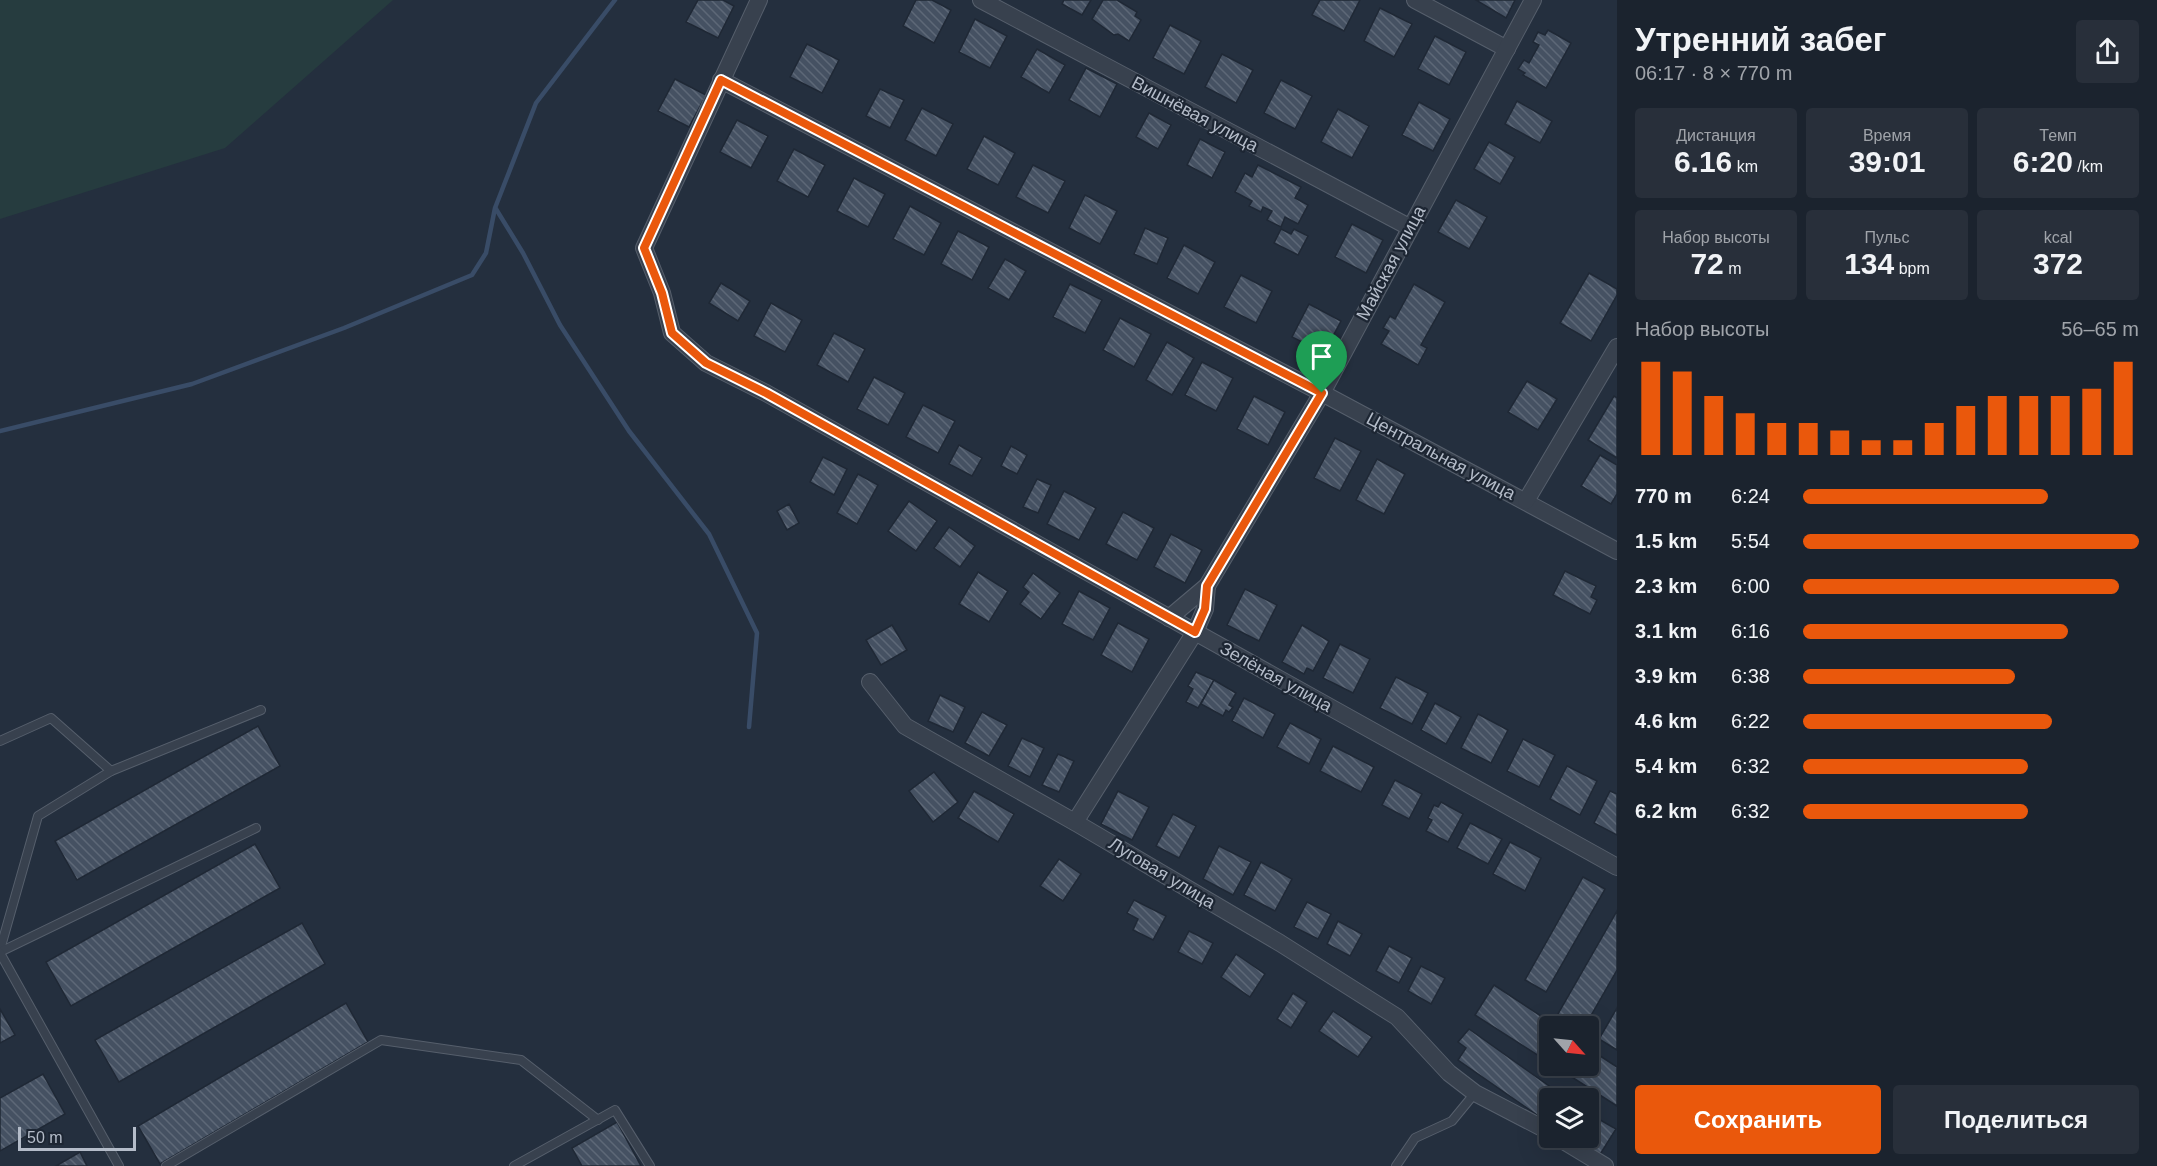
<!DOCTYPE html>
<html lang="ru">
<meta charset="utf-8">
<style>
body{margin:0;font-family:Arial,sans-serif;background:#282f3a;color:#f1f3f6;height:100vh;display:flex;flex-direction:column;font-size:22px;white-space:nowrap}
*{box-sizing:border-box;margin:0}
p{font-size:20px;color:#a0a4aa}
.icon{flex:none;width:33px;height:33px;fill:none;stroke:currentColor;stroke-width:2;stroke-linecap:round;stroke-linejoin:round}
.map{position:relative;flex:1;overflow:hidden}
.side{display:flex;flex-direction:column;background:#1b232e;width:540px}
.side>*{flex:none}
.needle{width:39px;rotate:117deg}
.fabs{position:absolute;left:1539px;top:1016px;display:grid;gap:12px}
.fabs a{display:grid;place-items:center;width:60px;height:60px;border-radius:6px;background:#1b232e;box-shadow:0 6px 24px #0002,0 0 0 2px #39404a;font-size:30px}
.scale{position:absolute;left:18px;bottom:15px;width:118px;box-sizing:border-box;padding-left:6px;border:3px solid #b4bcc9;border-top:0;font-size:16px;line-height:21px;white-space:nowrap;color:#b4bcc9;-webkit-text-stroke:4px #1d2633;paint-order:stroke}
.pin{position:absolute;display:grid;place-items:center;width:51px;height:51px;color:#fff;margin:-62px -26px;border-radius:50% 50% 50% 0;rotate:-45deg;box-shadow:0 0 6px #0007}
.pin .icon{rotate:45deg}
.round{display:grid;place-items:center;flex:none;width:63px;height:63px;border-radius:6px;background:#282f3a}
.headline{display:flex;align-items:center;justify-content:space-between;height:102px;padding:0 18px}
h1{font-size:33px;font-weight:700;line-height:45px}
.stats{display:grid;grid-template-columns:repeat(3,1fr);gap:9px;height:102px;padding:6px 18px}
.stats div{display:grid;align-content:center;border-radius:6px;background:#282f3a;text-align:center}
.stats b{font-size:30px;font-weight:700}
.stats small{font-size:16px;font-weight:400}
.stats p{font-size:16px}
.chart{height:168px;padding:12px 18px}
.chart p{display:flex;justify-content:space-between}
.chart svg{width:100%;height:108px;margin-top:6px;stroke:#ea580c;stroke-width:6}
.cta{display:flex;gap:12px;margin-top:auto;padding:12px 18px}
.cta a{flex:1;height:69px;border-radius:6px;background:#ea580c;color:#fff;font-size:24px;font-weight:700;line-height:69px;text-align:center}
.cta a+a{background:#282f3a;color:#f1f3f6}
ul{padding:0 18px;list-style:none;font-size:20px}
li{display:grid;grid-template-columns:96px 72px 1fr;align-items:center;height:45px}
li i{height:15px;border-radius:8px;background:#ea580c}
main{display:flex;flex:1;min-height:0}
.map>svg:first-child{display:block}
</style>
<main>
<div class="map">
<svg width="1617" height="1166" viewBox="0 0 1617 1166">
<defs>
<pattern id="building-back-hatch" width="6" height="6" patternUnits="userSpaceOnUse" patternTransform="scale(1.5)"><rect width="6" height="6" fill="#455162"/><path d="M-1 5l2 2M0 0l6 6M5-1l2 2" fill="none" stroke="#5d6877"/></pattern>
</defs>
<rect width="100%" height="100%" fill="#242f3e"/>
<polygon fill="#263c3f" points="0,0 393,0 225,148 0,219"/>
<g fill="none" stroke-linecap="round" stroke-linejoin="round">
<g stroke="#394c67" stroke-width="4.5">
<polyline points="496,209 523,253 560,325 629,431 709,534 757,633 749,727"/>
<polyline points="0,431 192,384 344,328 472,275 486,253 495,208 536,103 615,0"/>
</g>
</g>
<g fill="url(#building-back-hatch)" stroke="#1f2835" stroke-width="1.5">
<polygon points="698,0 723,0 734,6 718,38 686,22"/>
<polygon points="916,0 932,0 951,10 934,43 903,26"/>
<polygon points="1064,0 1091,0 1082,15 1062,4"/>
<polygon points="1103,0 1117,0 1137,12 1135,16 1141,20 1129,41 1118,34 1114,35 1092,19"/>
<polygon points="1320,0 1360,0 1344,31 1312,15"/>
<polygon points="1476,0 1515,0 1506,18"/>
<polygon points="1380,8 1412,24 1394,57 1364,41"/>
<polygon points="975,19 1007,36 990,68 959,52"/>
<polygon points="1170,25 1201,41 1184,74 1153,58"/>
<polygon points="1548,30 1571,43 1546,88 1523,75 1525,73 1518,69 1524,60 1529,63 1539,45 1533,42 1538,32 1545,35"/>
<polygon points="1435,36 1466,52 1449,85 1418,69"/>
<polygon points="807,44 839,60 822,93 790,77"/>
<polygon points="1037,49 1065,65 1049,93 1021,77"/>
<polygon points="1222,54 1253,70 1236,103 1205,87"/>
<polygon points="1086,68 1117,84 1100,117 1069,100"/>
<polygon points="675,79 706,95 689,127 658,111"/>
<polygon points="1281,80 1312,96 1295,129 1264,113"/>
<polygon points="880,89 904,100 890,128 866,116"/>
<polygon points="1517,101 1552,121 1540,143 1505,124"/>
<polygon points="1419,102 1450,119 1433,151 1402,135"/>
<polygon points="922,108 953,124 936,156 905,140"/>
<polygon points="1338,109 1369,126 1352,158 1321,142"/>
<polygon points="1149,113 1171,125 1158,149 1136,137"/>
<polygon points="737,120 768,136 751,168 720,152"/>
<polygon points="984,136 1015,153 998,185 967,169"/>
<polygon points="1200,139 1225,152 1212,178 1187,165"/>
<polygon points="1489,142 1515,157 1500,184 1474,169"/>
<polygon points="794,149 825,165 808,197 777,181"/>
<polygon points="1033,165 1065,181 1048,213 1016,197"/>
<polygon points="1258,165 1301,187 1295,198 1308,205 1298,224 1285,217 1281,227 1267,220 1272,211 1263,207 1261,212 1249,206 1252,201 1235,192 1245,173 1252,177"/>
<polygon points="854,178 885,194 868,227 837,211"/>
<polygon points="1085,195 1117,211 1100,244 1069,228"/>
<polygon points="1456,200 1487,217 1469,249 1438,232"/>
<polygon points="910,206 941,223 924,255 893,239"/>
<polygon points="1352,224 1383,240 1366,273 1335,257"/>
<polygon points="1145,228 1168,238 1157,264 1134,254"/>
<polygon points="1281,229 1291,234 1294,229 1308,236 1298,255 1274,243"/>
<polygon points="958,231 989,247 972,280 941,264"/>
<polygon points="1184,245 1215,262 1198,294 1167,278"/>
<polygon points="1005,259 1026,271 1009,300 988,288"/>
<polygon points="1589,273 1617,289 1617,295 1591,341 1560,323"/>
<polygon points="1241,275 1272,291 1256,323 1224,307"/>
<polygon points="721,283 750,301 738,321 709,303"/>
<polygon points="1070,284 1102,300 1085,333 1053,317"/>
<polygon points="1414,284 1445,302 1421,345 1427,348 1418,365 1381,344 1389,331 1383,328 1390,316 1395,319"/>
<polygon points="771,303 802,320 785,352 754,336"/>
<polygon points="1309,304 1341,321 1324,353 1292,337"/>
<polygon points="1120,318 1151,334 1134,367 1103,350"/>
<polygon points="834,333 865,349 848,382 817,365"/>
<polygon points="1167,342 1194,358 1172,395 1146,380"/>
<polygon points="1202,362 1233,378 1216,411 1185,395"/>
<polygon points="874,377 905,393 888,425 857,409"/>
<polygon points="1527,381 1557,399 1538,430 1508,412"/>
<polygon points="1254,396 1285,412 1268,445 1237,429"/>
<polygon points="1614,396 1617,398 1617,458 1588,440"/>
<polygon points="923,405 955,421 938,453 906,437"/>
<polygon points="1335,438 1361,451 1340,491 1314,478"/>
<polygon points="959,445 982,458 972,476 949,464"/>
<polygon points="1011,446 1027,455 1017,474 1001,466"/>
<polygon points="1600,455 1617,465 1617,494 1611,504 1581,486"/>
<polygon points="823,457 847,469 834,495 810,482"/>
<polygon points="1377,459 1405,474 1384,514 1356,500"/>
<polygon points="858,474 878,485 857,524 837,513"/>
<polygon points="1037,479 1051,485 1038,513 1023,507"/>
<polygon points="1064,491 1096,508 1079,540 1047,524"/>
<polygon points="909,501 937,521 916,551 888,531"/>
<polygon points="789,504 799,523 787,530 777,511"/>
<polygon points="1123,512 1154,528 1137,560 1106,544"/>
<polygon points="949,527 975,546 960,567 934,548"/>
<polygon points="1171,534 1202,550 1185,583 1154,567"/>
<polygon points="1565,571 1596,586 1591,597 1597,600 1590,614 1553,595"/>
<polygon points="978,572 1008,591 989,622 959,604"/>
<polygon points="1033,573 1060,593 1041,619 1020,604 1029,592 1023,587"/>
<polygon points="1245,589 1277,605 1259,641 1227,625"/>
<polygon points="1079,591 1110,608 1093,640 1062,624"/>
<polygon points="1118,623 1149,639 1132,672 1101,655"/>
<polygon points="892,625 907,650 881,665 866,640"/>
<polygon points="1302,625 1329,641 1313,671 1307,668 1304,674 1282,662"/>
<polygon points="1340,644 1370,659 1353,693 1323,678"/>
<polygon points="1196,672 1214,680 1198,708 1186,702 1193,689 1188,686"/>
<polygon points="1396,677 1428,693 1412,724 1380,708"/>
<polygon points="1214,680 1236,693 1229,705 1233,707 1229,712 1226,710 1223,716 1201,704"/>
<polygon points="940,695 965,707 953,732 928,721"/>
<polygon points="1244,698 1275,714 1263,738 1232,721"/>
<polygon points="1435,703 1461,717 1446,744 1421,730"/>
<polygon points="982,712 1007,725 989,756 965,743"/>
<polygon points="1478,714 1508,730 1491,763 1461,748"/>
<polygon points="1290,723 1321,739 1309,764 1277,747"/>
<polygon points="258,726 280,766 77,880 55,841"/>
<polygon points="1022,738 1044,748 1030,777 1008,766"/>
<polygon points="1523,739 1555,755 1539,787 1507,771"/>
<polygon points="1333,746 1374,767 1361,792 1320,771"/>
<polygon points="1058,754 1074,761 1059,792 1042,785"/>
<polygon points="1567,766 1597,781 1580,815 1550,799"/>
<polygon points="934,772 958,802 933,822 909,791"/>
<polygon points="1395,780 1422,794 1409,819 1382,805"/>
<polygon points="974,791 1014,814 998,842 958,818"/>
<polygon points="1118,791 1149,807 1132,840 1101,824"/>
<polygon points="1610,791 1617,794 1617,835 1594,823"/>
<polygon points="1441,802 1463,814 1448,842 1426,831 1432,820 1428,818 1434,805 1438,807"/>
<polygon points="1173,814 1196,826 1179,858 1156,846"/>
<polygon points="1470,823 1502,839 1488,864 1457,848"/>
<polygon points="1510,842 1541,858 1525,891 1493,874"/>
<polygon points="255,844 280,888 71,1006 46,962"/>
<polygon points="1219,846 1251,862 1233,895 1203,879"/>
<polygon points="1059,859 1081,874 1063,901 1040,886"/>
<polygon points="1261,862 1292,879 1275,911 1244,895"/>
<polygon points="1583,877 1605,889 1546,992 1525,980"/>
<polygon points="1134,900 1166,916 1153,940 1133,930 1138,919 1127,913"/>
<polygon points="1307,902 1331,914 1318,939 1294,927"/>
<polygon points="1617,911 1617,970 1585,1026 1579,1026 1558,1014"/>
<polygon points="1338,921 1362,934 1350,956 1327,944"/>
<polygon points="302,923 325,964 119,1082 95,1040"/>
<polygon points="1189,931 1213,943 1202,964 1178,952"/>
<polygon points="1389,946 1412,958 1399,983 1376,971"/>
<polygon points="1236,954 1265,974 1250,997 1221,977"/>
<polygon points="1421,966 1445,978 1431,1004 1408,991"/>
<polygon points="1494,985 1556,1026 1550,1026 1550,1063 1475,1015"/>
<polygon points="1293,993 1307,1002 1291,1028 1277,1019"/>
<polygon points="346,1003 368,1042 160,1164 138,1126"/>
<polygon points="1617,1008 1617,1050 1599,1039"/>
<polygon points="0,1009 15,1035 0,1043"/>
<polygon points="1333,1011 1372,1037 1358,1057 1319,1031"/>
<polygon points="1469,1029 1566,1098 1550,1098 1550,1124 1458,1060 1466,1048 1458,1042"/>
<polygon points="1588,1048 1617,1067 1617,1106 1553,1065 1588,1065"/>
<polygon points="43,1074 65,1114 0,1151 0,1098"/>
<polygon points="1588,1113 1616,1129 1599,1156 1569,1137 1588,1137"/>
<polygon points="617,1122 641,1166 582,1166 572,1148"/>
<polygon points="80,1152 87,1166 56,1166"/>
</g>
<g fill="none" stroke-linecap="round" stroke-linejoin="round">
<g stroke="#565f6c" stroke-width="10">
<g id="lane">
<polyline points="0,741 51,718 111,771"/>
<polyline points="0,950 38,816 111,771 261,710"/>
<polyline points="0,952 256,828"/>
<polyline points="0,953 119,1166"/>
<polyline points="166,1166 381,1040 521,1060 598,1120"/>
<polyline points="514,1166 615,1110 650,1166"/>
<polyline points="1396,1166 1415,1138 1452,1121 1475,1093"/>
</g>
</g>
<g stroke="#565f6c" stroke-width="18">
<g id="street">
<polyline points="759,0 644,248 662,293 672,333 706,363 766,393 1617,867"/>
<polyline points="981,0 1409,227"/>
<polyline points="1415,0 1507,49"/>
<polyline points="721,80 1322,393 1617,551"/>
<polyline points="1526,501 1617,347"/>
<polyline points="1169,618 1207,586 1322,393 1533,0"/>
<polyline points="870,682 905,726 1078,824 1280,943 1397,1017 1449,1073 1475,1093 1550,1132"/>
<polyline points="1075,822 1195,632 1205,609 1207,586"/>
<polyline points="1557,1137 1605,1166"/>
</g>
</g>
<use href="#lane" stroke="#38414e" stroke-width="8"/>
<use href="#street" stroke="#38414e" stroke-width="16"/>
</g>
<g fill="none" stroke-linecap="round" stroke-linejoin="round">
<g stroke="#fff" stroke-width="12">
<polygon id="route" points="721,80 1322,393 1207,586 1205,609 1195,632 766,393 706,363 672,333 662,293 644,248"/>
</g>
<use href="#route" stroke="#ea580c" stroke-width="8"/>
</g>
<g text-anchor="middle" stroke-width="4.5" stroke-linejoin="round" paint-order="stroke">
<g font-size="18" fill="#b4bcc9" stroke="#1d2633">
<text transform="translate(1195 114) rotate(28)" y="6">Вишнёвая улица</text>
<text transform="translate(1391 263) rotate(-62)" y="6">Майская улица</text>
<text transform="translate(1441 456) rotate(28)" y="6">Центральная улица</text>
<text transform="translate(1276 677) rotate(29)" y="6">Зелёная улица</text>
<text transform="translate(1162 873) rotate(31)" y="6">Луговая улица</text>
</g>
</g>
</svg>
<div class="fabs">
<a><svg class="needle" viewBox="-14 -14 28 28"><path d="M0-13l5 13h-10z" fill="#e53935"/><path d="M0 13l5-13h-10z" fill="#a0a4aa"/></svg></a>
<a><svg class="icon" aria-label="layers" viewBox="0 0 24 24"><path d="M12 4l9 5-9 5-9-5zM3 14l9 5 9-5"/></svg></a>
</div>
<div class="scale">50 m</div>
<div class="pin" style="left:1322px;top:393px;background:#1e9e55"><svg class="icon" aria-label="arrive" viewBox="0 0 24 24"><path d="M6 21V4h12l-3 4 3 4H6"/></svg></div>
</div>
<section class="side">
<div class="headline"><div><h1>Утренний забег</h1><p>06:17 · 8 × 770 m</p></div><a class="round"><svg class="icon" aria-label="share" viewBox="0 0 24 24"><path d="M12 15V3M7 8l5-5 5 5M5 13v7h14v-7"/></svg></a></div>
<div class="stats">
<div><p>Дистанция</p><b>6.16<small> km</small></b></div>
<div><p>Время</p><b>39:01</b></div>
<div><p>Темп</p><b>6:20<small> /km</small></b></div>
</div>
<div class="stats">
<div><p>Набор высоты</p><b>72<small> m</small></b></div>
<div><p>Пульс</p><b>134<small> bpm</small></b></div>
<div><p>kcal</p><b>372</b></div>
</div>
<div class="chart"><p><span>Набор высоты</span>56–65 m</p>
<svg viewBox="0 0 160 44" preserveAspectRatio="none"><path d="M5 44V6M15 44V10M25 44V20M35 44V27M45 44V31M55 44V31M65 44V34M75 44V38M85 44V38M95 44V31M105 44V24M115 44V20M125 44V20M135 44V20M145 44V17M155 44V6"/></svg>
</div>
<ul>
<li><b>770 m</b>6:24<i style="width:73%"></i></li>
<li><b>1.5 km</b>5:54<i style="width:100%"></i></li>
<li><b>2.3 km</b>6:00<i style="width:94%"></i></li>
<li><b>3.1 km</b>6:16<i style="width:79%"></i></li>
<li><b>3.9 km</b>6:38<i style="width:63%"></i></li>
<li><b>4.6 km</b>6:22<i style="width:74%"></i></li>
<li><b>5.4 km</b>6:32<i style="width:67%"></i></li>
<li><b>6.2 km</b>6:32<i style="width:67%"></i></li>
</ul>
<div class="cta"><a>Сохранить</a><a>Поделиться</a></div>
</section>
</main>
